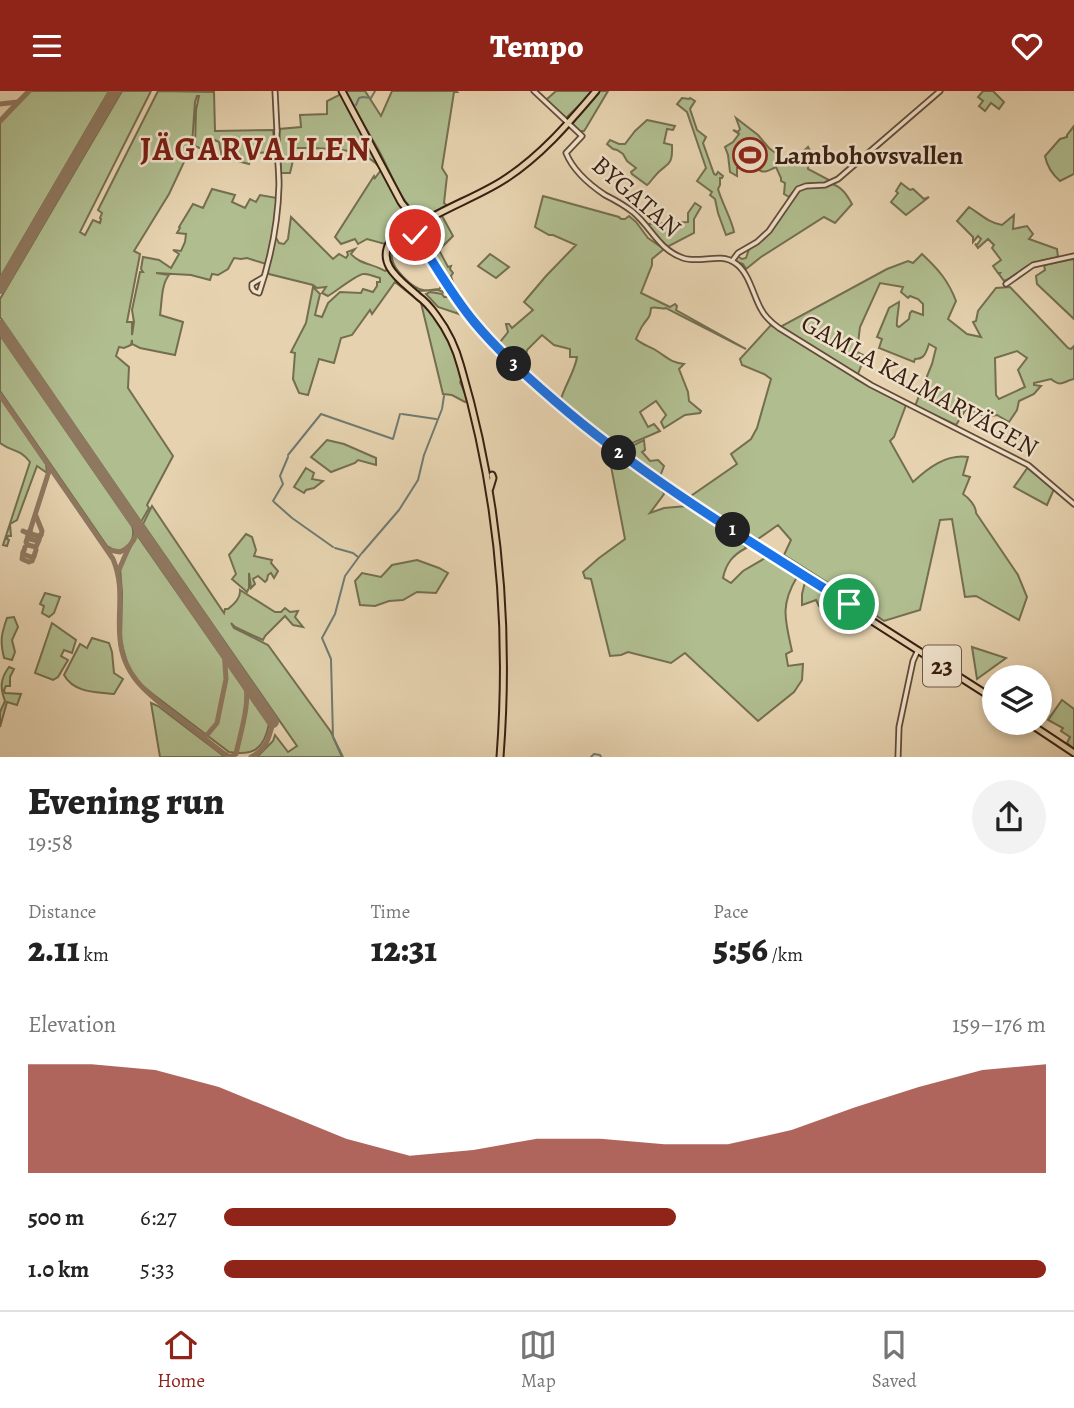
<!DOCTYPE html>
<meta charset="utf-8">
<style>
body{margin:0;font-family:Alegreya,serif;background:#f2f2f2;color:#222;height:100vh;display:flex;flex-direction:column;font-size:26px;white-space:nowrap}
*{box-sizing:border-box;margin:0}
p{font-size:23px;color:#767676}
.icon{flex:none;width:38px;height:38px;fill:none;stroke:currentColor;stroke-width:2;stroke-linecap:round;stroke-linejoin:round}
.map{position:relative;height:666px;overflow:hidden}
.panel{display:flex;flex-direction:column;background:#fff;flex:1}
.panel>*{flex:none}
.controls{position:absolute;left:982px;top:574px;display:grid;gap:14px}
.controls a{display:grid;place-items:center;width:70px;height:70px;border-radius:50%;background:#fff;box-shadow:0 4px 10px #0003;font-size:35px}
.pin{position:absolute;display:grid;place-items:center;width:60px;height:60px;color:#fff;margin:-30px;border:4px solid #fff;border-radius:50%;box-shadow:0 2px 7px #0007}
.km{position:absolute;width:35px;height:35px;margin:-18px;border-radius:50%;background:#222;color:#fff;font-size:19px;line-height:35px;text-align:center}
.round{display:grid;place-items:center;flex:none;width:74px;height:74px;border-radius:37px;background:#f2f2f2}
.overview{display:flex;align-items:center;justify-content:space-between;height:119px;padding:0 28px}
h1{font-size:38px;font-weight:800;line-height:52px}
.metrics{display:grid;grid-template-columns:repeat(3,1fr);gap:10px;height:119px;padding:7px 28px}
.metrics div{display:grid;align-content:center}
.metrics b{font-size:35px;font-weight:800}
.metrics small{font-size:19px;font-weight:400}
.metrics p{font-size:19px}
.chart{height:196px;padding:14px 28px}
.chart p{display:flex;justify-content:space-between}
.chart svg{width:100%;height:126px;margin-top:7px;fill:#8f2418;opacity:.7}
ul{padding:0 28px;list-style:none;font-size:23px}
li{display:grid;grid-template-columns:112px 84px 1fr;align-items:center;height:52px}
li i{height:18px;border-radius:9px;background:#8f2418}
header{display:flex;justify-content:space-between;align-items:center;height:91px;padding:0 28px;background:#8f2418;color:#fff;font-size:32px;font-weight:800}
.dock{display:flex;justify-content:space-around;align-items:center;height:98px;border-top:2px solid #e0e0e0;background:#fff;font-size:19px;color:#767676}
.dock a{display:grid;justify-items:center;gap:4px}
.dock .current{color:#8f2418}
.map>svg:first-child{display:block}
</style>
<header><svg class="icon" aria-label="menu" viewBox="0 0 24 24"><path d="M4 6h16M4 12h16M4 18h16"/></svg>Tempo<svg class="icon" aria-label="heart" viewBox="0 0 24 24"><path d="M12 20l-8-8c-3-5 5-10 8-4 3-6 11-1 8 4z"/></svg></header>
<div class="map">
<svg width="1074" height="666" viewBox="0 0 1074 666">
<rect width="100%" height="100%" fill="#e6d2af"/>
<filter id="stains"><feTurbulence type="fractalNoise" baseFrequency=".00286" numOctaves="4"/><feColorMatrix values="0 0 0 0 .2 0 0 0 0 .09 0 0 0 0 .02 0 0 0 .5 -.17"/></filter>
<radialGradient id="worn" r=".72"><stop offset=".6" stop-color="#630" stop-opacity="0"/><stop offset="1" stop-color="#630" stop-opacity=".3"/></radialGradient>
<g fill="#b0bd8f" stroke="#746e50" stroke-width="2" fill-rule="evenodd">
<polygon points="31,0 109,0 0,187 0,32"/>
<path d="M 122,0 L 151,0 L 80,141 L 85,144 L 93,129 L 100,132 L 101,128 L 100,127 L 102,122 L 98,119 L 158,0 L 214,1 L 215,40 L 273,39 L 275,61 L 253,62 L 249,73 L 222,66 L 219,51 L 215,49 L 208,61 L 195,55 L 196,19 L 199,5 L 197,5 L 195,11 L 192,54 L 169,103 L 134,160 L 140,163 L 127,231 L 132,231 L 132,244 L 134,231 L 132,219 L 140,181 L 143,181 L 141,178 L 143,166 L 159,169 L 171,177 L 179,163 L 173,159 L 181,160 L 185,151 L 186,143 L 177,142 L 180,137 L 179,136 L 193,113 L 203,117 L 212,98 L 235,104 L 232,111 L 245,117 L 250,108 L 256,111 L 260,104 L 277,107 L 273,140 L 266,173 L 247,167 L 241,168 L 234,167 L 228,178 L 218,184 L 212,183 L 210,189 L 191,184 L 156,182 L 169,184 C 161,194 162,211 160,224 L 183,231 L 175,264 L 140,257 L 132,253 L 132,249 L 131,254 L 124,257 L 119,256 L 116,265 L 129,276 L 128,297 L 173,365 L 147,414 L 149,417 L 141,431 L 0,226 L 0,208 Z"/>
<path d="M 345,0 L 365,0 L 381,25 L 392,0 L 456,0 L 457,1 L 454,1 L 442,77 L 447,85 L 444,112 L 449,116 L 426,128 L 421,128 C 399,109 392,83 378,58 C 367,39 355,19 345,0 Z"/>
<polygon points="556,0 594,0 566,27 546,9"/>
<polygon points="598,0 608,0 586,37 584,40 579,40 571,31"/>
<polygon points="983,0 993,0 1004,11 999,18 991,12 985,20 979,15 983,10 978,6"/>
<path d="M 341,3 L 405,123 L 403,131 L 397,132 L 397,134 L 400,132 L 390,149 L 388,177 C 410,198 435,219 449,247 C 456,260 458,275 462,289 L 460,291 L 468,309 L 465,311 L 452,304 L 443,303 L 421,212 L 395,191 L 372,223 L 370,219 L 352,244 L 341,247 L 334,272 L 319,268 L 308,304 L 299,302 L 293,288 L 295,262 L 291,261 L 306,232 L 313,196 L 320,203 L 315,224 L 322,226 L 328,212 L 340,201 L 361,202 L 363,198 L 373,201 L 377,195 L 377,191 L 380,191 L 380,187 C 374,186 369,182 363,183 C 356,184 335,201 328,205 L 322,202 L 326,196 L 317,197 L 313,194 L 269,183 L 267,180 L 275,145 L 279,152 L 284,153 L 288,148 L 291,126 L 333,168 L 339,163 L 346,167 L 348,164 L 347,161 L 355,158 L 351,163 C 359,173 374,173 385,180 L 387,179 L 384,168 L 387,151 L 385,153 L 367,148 L 358,153 L 355,148 L 341,153 L 335,146 L 374,85 L 375,87 L 381,79 C 367,55 320,57 296,57 L 290,82 L 281,82 L 279,38 L 301,36 L 300,24 L 327,23 L 327,10 Z"/>
<path d="M 682,7 L 689,8 L 690,7 L 695,10 L 690,18 L 697,39 L 706,46 L 703,52 L 714,83 L 716,84 L 718,81 L 723,85 L 722,87 L 720,87 L 720,94 L 718,98 C 722,112 732,129 734,141 L 726,144 L 718,122 L 715,108 L 710,104 L 712,101 L 697,90 L 706,77 L 687,21 L 677,13 Z"/>
<path d="M 736,27 L 758,44 L 769,57 L 782,67 L 795,72 L 804,73 L 794,70 L 808,56 L 812,63 L 809,69 L 808,78 L 829,89 L 826,92 C 807,93 801,90 789,106 L 784,103 L 785,92 L 781,90 L 781,87 L 776,76 C 767,80 763,84 756,76 L 737,77 L 737,85 L 730,81 L 728,64 L 725,56 L 733,51 L 739,43 L 733,39 L 738,41 L 740,38 Z"/>
<path d="M 647,29 L 675,35 L 673,39 L 667,38 L 664,52 L 672,54 C 673,78 666,71 655,85 C 652,88 650,92 647,94 L 632,83 L 631,81 L 636,77 L 627,70 L 623,63 L 617,59 L 613,58 L 607,53 L 610,49 L 619,53 L 625,53 L 635,40 Z"/>
<path d="M 1074,35 L 1074,83 L 1060,90 C 1052,83 1047,76 1045,65 L 1060,48 L 1067,46 L 1067,44 Z"/>
<polygon points="901,92 910,99 913,98 924,108 929,106 906,124 891,111 898,102 896,100"/>
<path d="M 832,93 C 842,96 847,104 852,113 L 835,132 L 824,126 L 761,166 L 746,178 L 743,173 L 737,171 L 735,167 L 737,165 L 742,168 L 746,167 L 749,158 L 765,145 L 799,99 L 804,97 Z"/>
<path d="M 543,105 L 619,126 L 621,128 L 625,128 L 629,125 L 636,131 L 648,147 L 664,158 L 652,168 L 652,174 L 641,202 L 670,216 L 675,213 L 677,215 L 676,219 L 746,258 L 666,217 C 661,219 657,215 651,217 C 650,228 648,226 643,234 C 640,238 638,244 636,248 C 642,254 650,255 657,260 C 668,267 670,271 684,273 L 679,278 L 688,301 L 689,310 L 701,320 L 700,322 L 685,324 L 664,337 L 661,331 L 666,324 L 656,310 L 640,321 L 648,336 L 654,333 L 660,340 L 632,352 L 621,361 L 560,311 C 564,296 575,280 577,266 L 570,266 L 570,258 L 554,254 L 542,244 L 527,259 L 526,264 L 517,269 L 513,268 L 512,265 L 506,265 L 483,241 L 486,238 L 500,251 L 508,241 L 506,233 L 509,233 L 512,237 L 533,219 L 524,211 L 546,185 L 576,154 L 553,144 L 549,144 L 535,136 Z"/>
<polygon points="695,112 701,116 694,128 694,142 667,156 658,147 647,133 688,131 688,122"/>
<path d="M 969,116 C 980,123 989,132 1002,134 L 1014,124 L 1013,138 L 1027,135 L 1033,143 L 1029,148 L 1057,158 L 1058,166 C 1046,169 1034,171 1024,177 C 1017,182 1012,187 1004,190 L 999,183 L 1000,182 L 998,182 L 993,175 L 1001,169 L 992,157 L 994,154 L 988,148 L 978,157 L 975,153 L 977,154 L 981,148 L 978,145 L 973,151 L 973,146 L 957,130 Z"/>
<path d="M 441,123 L 453,145 L 439,159 L 448,176 L 451,175 L 450,178 L 453,182 L 451,185 L 456,202 L 453,201 L 420,147 C 422,137 432,129 441,123 Z"/>
<path d="M 401,143 C 418,147 433,179 443,193 L 443,201 L 438,199 L 418,200 C 400,185 373,166 401,143 ZM 395,157 L 407,160 L 416,165 L 422,164 L 424,166 L 440,192 L 441,196 L 439,198 C 434,198 428,200 423,199 C 412,197 393,178 392,167 C 391,163 393,160 395,157 Z"/>
<polygon points="490,163 509,176 496,187 478,175"/>
<path d="M 922,163 C 938,178 948,189 956,210 L 948,228 L 967,243 L 981,246 L 973,231 L 976,230 L 978,220 L 996,197 L 1010,196 L 1068,257 L 1071,258 L 1074,255 L 1074,288 C 1063,290 1062,297 1051,288 L 1034,292 L 1034,294 L 1041,295 L 1040,296 L 1034,303 L 1019,310 L 1017,319 L 1009,331 L 997,324 L 986,326 L 966,318 L 956,334 L 915,315 L 932,273 L 936,257 L 929,253 C 926,261 925,268 915,268 L 914,271 L 879,257 L 882,248 L 877,246 L 889,217 L 899,211 C 899,218 896,231 897,235 L 899,236 L 909,228 L 910,222 L 912,220 L 923,224 L 923,213 L 918,208 L 910,205 L 908,207 L 901,201 L 903,196 L 880,192 L 860,236 L 857,261 L 865,265 L 856,288 L 906,314 L 894,346 L 890,350 L 913,391 C 928,377 946,363 968,366 L 963,384 L 970,386 L 963,403 C 969,407 976,415 976,422 L 1018,484 L 1027,506 L 1019,529 L 976,505 L 965,506 L 952,428 L 940,429 L 920,519 L 884,530 L 844,502 L 784,464 L 791,449 L 778,434 L 758,448 L 688,407 L 737,373 L 731,363 L 751,348 L 757,337 L 771,288 L 764,283 L 742,274 L 740,268 L 771,234 L 830,271 L 832,269 L 780,236 L 887,178 L 908,170 L 913,172 ZM 1017,260 L 1027,267 L 1018,279 L 1025,296 L 999,308 L 996,304 L 995,267 Z"/>
<polygon points="1073,168 1074,170 1074,228 1037,193 1036,185 1045,179 1044,174"/>
<polygon points="430,201 442,203 444,206 451,206 459,223 438,216 426,203"/>
<path d="M 0,244 L 132,435 C 136,447 129,459 116,460 L 107,455 L 0,300 Z"/>
<path d="M 0,306 L 46,373 L 47,382 L 37,375 L 17,429 L 10,433 L 11,445 L 8,445 L 7,448 L 9,449 L 7,455 L 3,454 L 30,371 C 19,357 12,361 0,352 Z"/>
<polygon points="327,349 344,353 376,367 376,374 358,369 355,372 331,381 311,366"/>
<polygon points="644,349 645,359 642,361 650,370 658,369 664,375 659,388 638,374 628,359 634,354"/>
<path d="M 619,365 L 661,396 L 664,403 L 650,422 L 664,417 L 687,415 L 741,450 L 746,457 C 733,464 726,472 723,487 L 731,492 L 743,480 L 767,466 L 797,486 C 780,514 785,529 792,560 L 786,563 L 788,575 L 803,573 L 802,589 L 794,601 L 758,630 L 685,562 L 671,572 L 628,561 L 621,564 L 610,565 L 591,488 L 585,487 L 583,481 L 599,467 L 625,448 L 610,370 Z"/>
<polygon points="1028,376 1054,398 1047,414 1014,396"/>
<polygon points="306,377 314,382 312,388 323,390 314,397 306,399 304,402 294,396"/>
<path d="M 152,415 L 224,522 L 225,518 L 228,518 C 234,513 241,507 240,499 L 275,521 L 281,521 L 285,517 L 290,521 L 298,520 L 295,526 L 303,536 L 293,534 L 285,525 L 265,545 L 263,549 L 235,536 L 231,532 L 234,537 L 268,554 L 331,641 L 342,666 L 257,666 L 273,650 L 275,644 L 288,661 L 297,655 L 143,433 Z"/>
<polygon points="246,443 252,446 256,459 254,465 272,469 271,472 278,480 274,487 271,482 268,484 267,489 265,491 258,485 253,488 255,493 251,497 249,482 249,497 247,501 232,488 236,483 229,464"/>
<path d="M 137,444 L 269,633 C 264,658 254,665 229,661 L 154,604 L 138,591 L 130,580 L 125,565 L 121,550 L 122,502 L 120,476 Z"/>
<polygon points="417,469 439,477 448,482 436,502 417,501 403,509 389,510 375,515 360,514 355,490 362,482 381,486 392,474"/>
<polygon points="805,491 834,511 819,515 816,509 802,514 802,503"/>
<polygon points="45,502 60,506 54,522 49,526 42,522 44,515 40,513"/>
<path d="M 14,526 L 18,536 L 12,549 L 15,561 L 12,569 L 4,567 C 0,550 1,544 7,527 Z"/>
<polygon points="52,532 76,549 72,562 64,559 61,565 68,569 58,586 53,589 35,582"/>
<path d="M 92,547 L 109,552 L 112,561 L 114,582 L 123,588 L 114,603 C 96,601 74,602 64,584 L 80,553 L 87,557 Z"/>
<polygon points="972,556 1006,567 977,588"/>
<path d="M 9,576 L 14,578 L 10,586 L 10,595 L 6,595 L 4,599 L 5,602 L 21,603 L 17,614 L 7,611 L 0,636 L 0,621 L 5,610 C 0,597 0,588 9,576 Z"/>
<polygon points="1062,609 1074,618 1074,658 1067,652 1070,646 1061,640 1063,637 1048,629"/>
<polygon points="151,612 158,615 225,666 160,666"/>
</g>
<g fill="none" stroke-linecap="round" stroke-linejoin="round">
<g stroke="#707a70" stroke-width="2">
<polyline points="356,14 359,7 363,6 371,7 375,0"/>
<polyline points="402,323 436,328"/>
<polyline points="288,364 321,323 393,348 400,323"/>
<polyline points="273,410 283,393 280,385 288,366"/>
<polyline points="274,411 292,427 333,456"/>
<polyline points="335,457 353,462 358,466"/>
<polyline points="362,462 399,419 418,389 424,364 442,318 444,305"/>
<polyline points="343,666 333,646 331,568 322,547 335,523 345,485 361,463"/>
<polyline points="591,666 594,663 600,664 601,666"/>
</g>
<g stroke="#8f7860" stroke-width="5">
<polyline points="0,13 18,11 29,0"/>
<polyline points="0,30 18,11"/>
<path d="M 0,304 L 113,468 C 125,497 117,520 120,548 C 123,585 148,603 175,624 C 191,636 206,649 222,661 L 230,666"/>
<polyline points="23,440 27,442 30,440 31,443 38,445 41,444 42,440 36,425"/>
<polyline points="41,444 38,450 30,448 28,446 50,377"/>
<polyline points="28,445 26,451 28,454 36,456 39,449"/>
<polyline points="25,456 23,463 31,466 34,465 36,459"/>
<path d="M 109,459 L 120,461 C 130,457 140,444 136,433"/>
<polyline points="23,461 22,468 29,471 32,470 34,465"/>
<polyline points="118,481 128,458"/>
<polyline points="202,644 207,644 217,632 226,588 224,559"/>
<path d="M 230,666 L 236,663 C 240,643 252,608 244,589"/>
<path d="M 251,666 C 267,658 269,647 273,631"/>
</g>
<g stroke="#8f7860" stroke-width="12">
<polyline points="0,197 115,0"/>
<polyline points="0,235 273,631"/>
</g>
<g stroke="#644b39" stroke-width="7">
<g id="minor">
<polyline points="275,0 277,40"/>
<path d="M 534,0 L 582,45 L 566,62 C 573,79 590,94 605,104 C 615,109 624,114 633,121 C 651,136 659,159 683,167 C 700,173 720,161 735,172 C 749,181 753,204 761,218 C 765,226 772,232 779,237 L 871,294 L 1028,374 L 1074,413"/>
<polyline points="732,170 738,162 757,151 769,140 798,98 806,95 825,94 838,88 940,0"/>
<path d="M 264,186 L 252,193 L 252,197 L 254,200 L 259,202 C 271,167 278,131 279,94 C 279,76 276,57 277,40"/>
<polyline points="1006,193 1033,174 1074,165"/>
<polyline points="898,666 899,636 913,570 918,559"/>
</g>
</g>
<g stroke="#381e12" stroke-width="9">
<g id="major">
<path d="M 342,0 L 401,111 C 407,121 422,126 421,139"/>
<path d="M 417,127 C 405,125 397,140 391,149 C 375,174 402,190 418,205 C 425,210 431,217 436,224 C 448,240 456,257 461,276 C 498,402 510,535 500,666"/>
<path d="M 420,130 L 425,130 C 450,115 478,105 502,90 C 539,67 568,33 596,0"/>
<path d="M 404,133 C 404,143 419,152 425,162 C 440,186 455,210 473,232 C 497,261 525,286 553,310 C 596,347 642,381 689,413 L 994,608"/>
<polyline points="490,397 493,387 492,384"/>
<polyline points="1029,632 1074,662"/>
</g>
</g>
<use href="#minor" stroke="#efe2cb" stroke-width="3.5"/>
<use href="#major" stroke="#e6d2af" stroke-width="5"/>
</g>
<g fill="none" stroke-linecap="round" stroke-linejoin="round">
<g stroke="#fff" stroke-width="14">
<path id="route" d="M 415,144 L 419,142 L 418,148 C 437,177 453,206 475,232 C 499,261 527,286 555,310 C 645,388 748,449 849,513"/>
</g>
<use href="#route" stroke="#1a73e8" stroke-width="9"/>
</g>
<defs>
<g id="stadium-ring" transform="scale(1.75)"><circle r="9.5" fill="#efe2cb" stroke="#8f2418" stroke-width="1.5"/><path d="M0-5a6.5 5 0 1 0 0 10a6.5 5 0 1 0 0-10ZM-3.5-1.8h7v3.6h-7Z" fill="#8f2418"/></g>
</defs>
<g fill-rule="evenodd">
<use href="#stadium-ring" x="750" y="64"/>
</g>
<g text-anchor="middle" stroke-width="5" stroke-linejoin="round" paint-order="stroke">
<rect fill="#efe2cb" stroke="#6f594a" stroke-width="2" x="923" y="554.5" width="38" height="41" rx="5"/>
<g font-size="24" font-weight="bold" fill="#381e12">
<text x="942" y="583">23</text>
</g>
<g font-size="26" font-weight="bold" fill="#381e12" stroke="#efe2cb" text-anchor="start">
<text x="774" y="73">Lambohovsvallen</text>
</g>
<g font-size="26" fill="#381e12" stroke="#efe2cb">
<text transform="translate(637 105) rotate(41)" y="9">BYGATAN</text>
<text transform="translate(920 294) rotate(29)" y="9">GAMLA KALMARVÄGEN</text>
</g>
<g font-size="33" font-weight="bold" letter-spacing="2" fill="#7a1f14" stroke="#efe2cb">
<text x="256" y="69">JÄGARVALLEN</text>
</g>
</g>
<rect width="100%" height="100%" filter="url(#stains)"/>
<rect width="100%" height="100%" fill="url(#worn)"/>
</svg>
<div class="controls">
<a><svg class="icon" aria-label="layers" viewBox="0 0 24 24"><path d="M12 4l9 5-9 5-9-5zM3 14l9 5 9-5"/></svg></a>
</div>
<div class="pin" style="left:849px;top:513px;background:#1e9e55"><svg class="icon" aria-label="arrive" viewBox="0 0 24 24"><path d="M6 21V4h12l-3 4 3 4H6"/></svg></div>
<div class="pin" style="left:415px;top:144px;background:#d93025"><svg class="icon" aria-label="check" viewBox="0 0 24 24"><path d="M5 12l5 5 9-10"/></svg></div>
<b class="km" style="left:733px;top:439px">1</b>
<b class="km" style="left:619px;top:362px">2</b>
<b class="km" style="left:514px;top:273px">3</b>
</div>
<section class="panel">
<div class="overview"><div><h1>Evening run</h1><p>19:58</p></div><a class="round"><svg class="icon" aria-label="share" viewBox="0 0 24 24"><path d="M12 15V3M7 8l5-5 5 5M5 13v7h14v-7"/></svg></a></div>
<div class="metrics">
<div><p>Distance</p><b>2.11<small> km</small></b></div>
<div><p>Time</p><b>12:31</b></div>
<div><p>Pace</p><b>5:56<small> /km</small></b></div>
</div>
<div class="chart"><p><span>Elevation</span>159–176 m</p>
<svg viewBox="0 0 160 44" preserveAspectRatio="none"><path d="M0 44V6L10 6L20 8L30 14L40 23L50 32L60 38L70 36L80 32L90 32L100 34L110 34L120 29L130 21L140 14L150 8L160 6V44z"/></svg>
</div>
<ul>
<li><b>500 m</b>6:27<i style="width:55%"></i></li>
<li><b>1.0 km</b>5:33<i style="width:100%"></i></li>
</ul>
</section>
<nav class="dock">
<a class="current"><svg class="icon" aria-label="home" viewBox="0 0 24 24"><path d="M3 11l9-7 9 7M6 9v11h12V9"/></svg>Home</a>
<a><svg class="icon" aria-label="map" viewBox="0 0 24 24"><path d="M3 6l6-2 6 2 6-2v14l-6 2-6-2-6 2zM9 4v14M15 6v14"/></svg>Map</a>
<a><svg class="icon" aria-label="saved" viewBox="0 0 24 24"><path d="M7 4h10v16l-5-4-5 4z"/></svg>Saved</a>
</nav>
